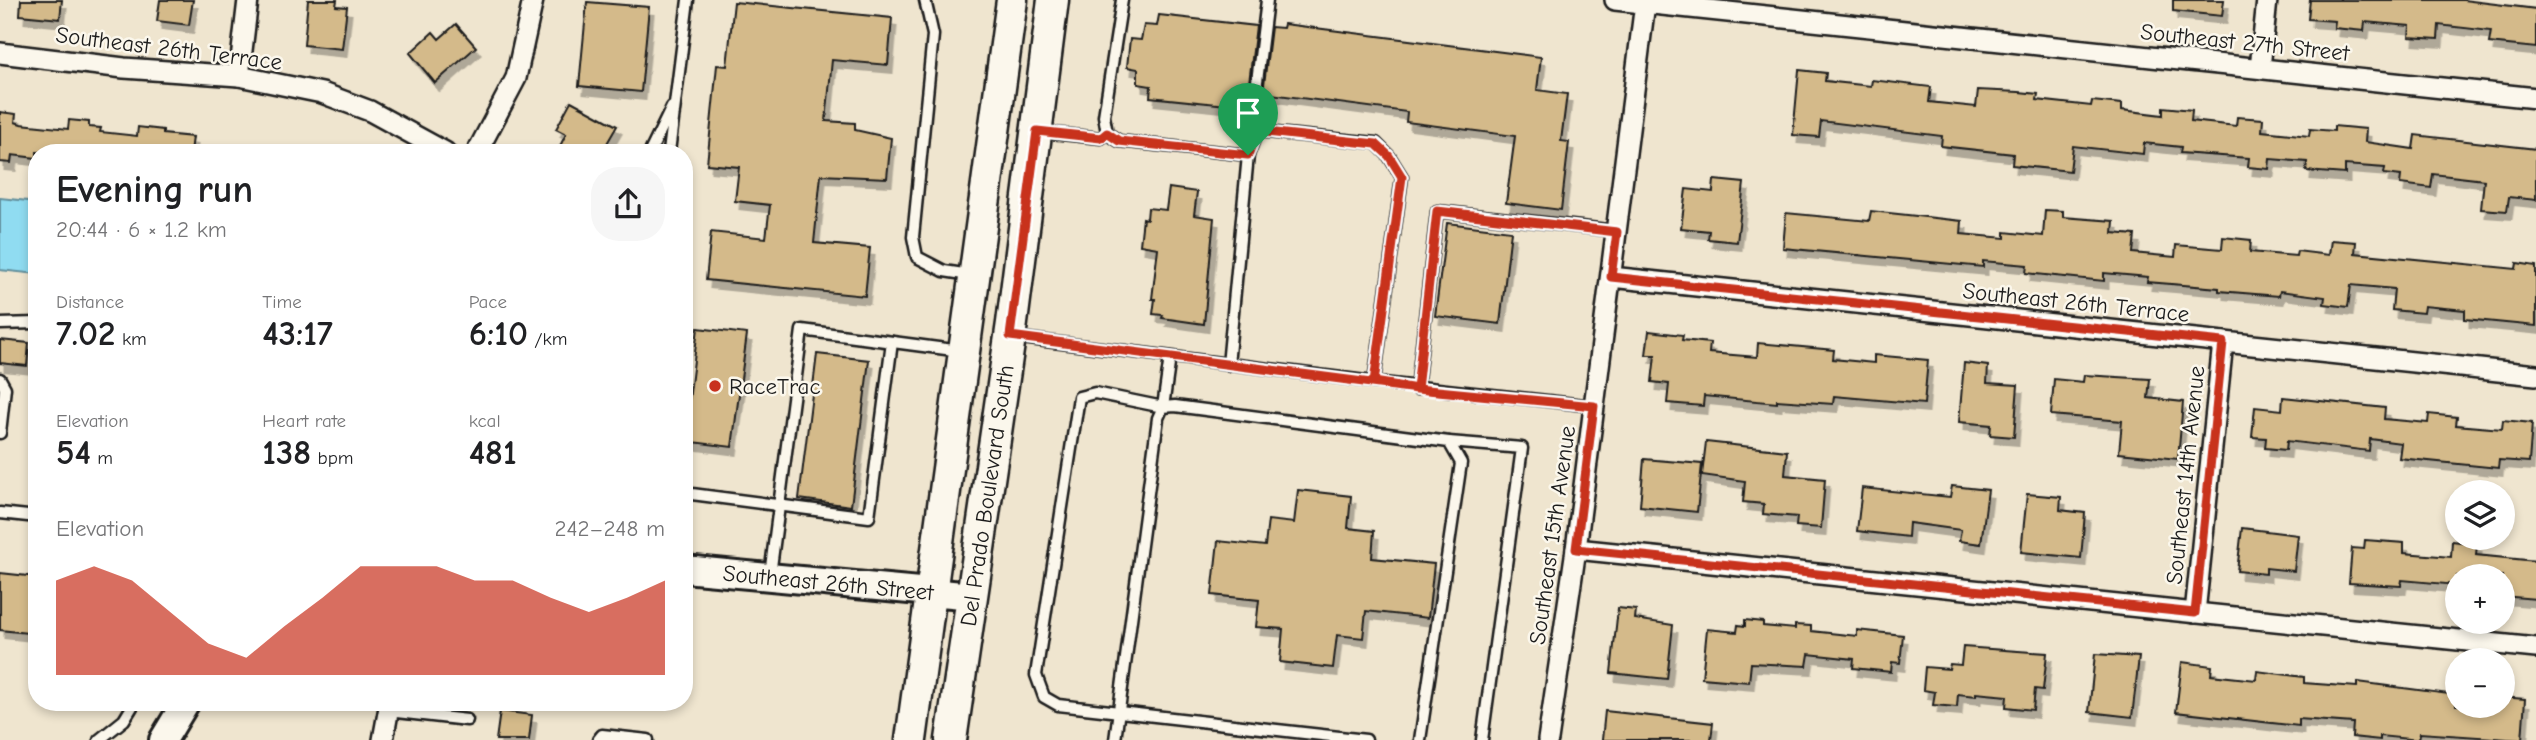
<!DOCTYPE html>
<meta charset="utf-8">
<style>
body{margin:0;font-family:"Comic Neue",sans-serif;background:#f6f6f6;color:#202124;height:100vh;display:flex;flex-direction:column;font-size:26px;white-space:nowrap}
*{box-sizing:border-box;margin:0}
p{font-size:23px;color:#757577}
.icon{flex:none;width:38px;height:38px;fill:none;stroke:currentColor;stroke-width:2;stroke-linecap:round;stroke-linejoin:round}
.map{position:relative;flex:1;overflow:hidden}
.drawer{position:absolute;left:28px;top:144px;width:665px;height:567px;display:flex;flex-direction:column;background:#fff;border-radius:28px;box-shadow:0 4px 10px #0003}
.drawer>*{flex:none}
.fabs{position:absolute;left:2445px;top:480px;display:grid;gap:14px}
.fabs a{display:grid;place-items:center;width:70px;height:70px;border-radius:50%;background:#fff;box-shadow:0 4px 10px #0003;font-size:35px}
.pin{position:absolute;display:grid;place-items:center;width:60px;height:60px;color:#fff;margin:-72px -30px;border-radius:50% 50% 50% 0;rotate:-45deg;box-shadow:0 0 7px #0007}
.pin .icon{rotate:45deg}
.round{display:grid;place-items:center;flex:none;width:74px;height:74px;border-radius:28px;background:#f6f6f6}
.head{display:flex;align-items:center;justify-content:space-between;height:119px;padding:0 28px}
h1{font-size:38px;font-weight:600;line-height:52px}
.metrics{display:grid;grid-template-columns:repeat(3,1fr);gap:10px;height:119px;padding:7px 28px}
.metrics div{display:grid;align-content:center}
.metrics b{font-size:35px;font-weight:600}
.metrics small{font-size:19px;font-weight:400}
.metrics p{font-size:19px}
.chart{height:196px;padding:14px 28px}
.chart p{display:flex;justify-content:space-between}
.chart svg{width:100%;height:126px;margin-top:7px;fill:#c8321e;opacity:.7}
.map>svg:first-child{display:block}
</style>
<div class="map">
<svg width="2536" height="740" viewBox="0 0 2536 740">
<defs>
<filter id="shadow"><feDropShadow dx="4.5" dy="8" stdDeviation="0" flood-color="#0004"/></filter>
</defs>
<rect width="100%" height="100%" fill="#efe5cf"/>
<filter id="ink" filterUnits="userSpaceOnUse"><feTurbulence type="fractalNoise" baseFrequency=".0143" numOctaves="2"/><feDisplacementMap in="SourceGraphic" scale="14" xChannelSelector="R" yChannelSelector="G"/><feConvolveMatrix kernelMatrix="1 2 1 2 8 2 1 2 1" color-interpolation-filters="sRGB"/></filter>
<g filter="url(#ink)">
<polygon fill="#90dcf1" stroke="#628f9c" stroke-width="2" points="0,198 37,202 37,274 0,270"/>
<g fill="#d4ba8a" stroke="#1c1c1c" stroke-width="2" filter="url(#shadow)">
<polygon points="21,0 62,0 60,19 20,15"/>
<polygon points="160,0 193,0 189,25 157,21"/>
<polygon points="308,0 337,0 336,6 347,7 342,49 304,45"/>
<polygon points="2173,0 2224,0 2222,16 2173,11"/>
<polygon points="2310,0 2463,0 2536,9 2536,48 2489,43 2491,31 2439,25 2438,39 2409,37 2410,26 2365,22 2364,31 2334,28 2335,21 2308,19"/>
<polygon points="587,2 649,7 641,92 579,86"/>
<polygon points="734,2 892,18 888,65 832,60 826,121 855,123 855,130 891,138 887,178 821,175 814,243 870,248 865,296 706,280 711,232 766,238 770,205 735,201 739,167 707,164 717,65 727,66"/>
<polygon points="1159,15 1256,26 1246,107 1150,97 1151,86 1138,84 1138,69 1127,67 1130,39 1141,40 1144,25 1157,26"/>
<polygon points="456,24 476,47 435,83 410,53 433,32 439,39"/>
<polygon points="1284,24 1541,57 1537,90 1567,94 1561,141 1569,142 1561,210 1506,203 1515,136 1406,122 1407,112 1263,93 1271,27 1283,28"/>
<polygon points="1799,70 1826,73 1825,81 1871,86 1872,80 1931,87 1929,102 1976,107 1978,90 2019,92 2038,94 2037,100 2091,106 2092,101 2122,104 2122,110 2163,115 2163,107 2192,110 2191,121 2236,126 2237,117 2263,119 2262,131 2309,136 2310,129 2334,131 2334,126 2366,129 2365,142 2413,149 2415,135 2536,149 2536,200 2509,197 2507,211 2481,209 2484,180 2433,174 2431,188 2400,184 2401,176 2384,174 2385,168 2345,165 2345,174 2306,171 2307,162 2270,159 2269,169 2248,167 2249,158 2180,153 2181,147 2144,143 2143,154 2073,146 2070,171 2012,165 2013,154 1941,146 1942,136 1821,121 1819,137 1793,135"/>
<polygon points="571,101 617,126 602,152 557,152 566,134 556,129"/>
<polygon points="0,112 16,114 15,122 21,124 68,129 69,120 89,122 89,127 101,128 100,132 137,136 138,127 163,130 163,134 193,137 191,152 37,152 37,158 12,155 11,163 0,162"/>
<polygon points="1714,180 1744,183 1737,242 1708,239 1709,231 1681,228 1686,189 1713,192"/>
<polygon points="1169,188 1197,192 1194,215 1214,218 1204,324 1162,318 1163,315 1153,314 1155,299 1152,299 1158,248 1140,245 1143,218 1147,219 1148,208 1166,210"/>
<polygon points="2045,210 2063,211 2063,217 2114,221 2113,233 2135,235 2133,253 2175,257 2176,245 2222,249 2223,237 2251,240 2250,252 2296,256 2297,251 2329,255 2331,240 2356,242 2355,253 2516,269 2517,263 2536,266 2536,326 2465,319 2465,310 2424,306 2423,313 2392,310 2394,289 2351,285 2348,307 2324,304 2325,297 2280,291 2279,296 2219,291 2219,288 2147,282 2148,277 2104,273 2104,281 2026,273 2027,265 1983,261 1983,267 1783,248 1786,213 1869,221 1871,211 1962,221 1961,234 2005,238 2005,232 2043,236"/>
<polygon points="1447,223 1511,231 1500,324 1435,316"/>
<polygon points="698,328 747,334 732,447 684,441"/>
<polygon points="1649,331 1683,335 1682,340 1710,343 1709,353 1757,357 1758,343 1834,350 1833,359 1874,363 1874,355 1928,360 1924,404 1834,396 1833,404 1777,400 1777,403 1704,396 1703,406 1667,403 1669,384 1652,382 1655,355 1646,355"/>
<polygon points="0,340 29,343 27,366 0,363"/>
<polygon points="817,354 869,360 851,506 799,499"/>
<polygon points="1964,363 1988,366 1987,383 2018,385 2014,437 1990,435 1991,425 1959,422"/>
<polygon points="2084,375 2150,379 2148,398 2183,402 2178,459 2119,453 2122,421 2051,415 2054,379 2083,382"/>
<polygon points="2283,397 2385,408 2384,419 2428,423 2429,414 2457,417 2456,425 2502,429 2503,420 2532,423 2529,462 2499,460 2498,468 2399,458 2401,443 2370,439 2369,451 2287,441 2286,450 2265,448 2266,438 2252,437 2255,407 2282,410"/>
<polygon points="1706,442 1787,451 1785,475 1825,479 1821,528 1796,526 1797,517 1763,514 1764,504 1743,502 1745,481 1702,475"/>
<polygon points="1644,459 1702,464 1697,512 1640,506"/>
<polygon points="1952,486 1988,490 1981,544 1959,541 1961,530 1909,523 1908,537 1857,531 1862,488 1950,497"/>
<polygon points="1298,490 1351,496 1348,528 1374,531 1372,558 1434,564 1428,618 1366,611 1363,638 1337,635 1333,668 1280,662 1283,629 1256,627 1259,600 1212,595 1218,541 1265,546 1268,520 1294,523"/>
<polygon points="2027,494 2061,497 2060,510 2085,513 2081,558 2021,552"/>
<polygon points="2242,528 2298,535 2294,571 2266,568 2266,574 2237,571"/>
<polygon points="2365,540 2404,543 2404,553 2451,557 2452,541 2477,544 2476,555 2536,561 2536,599 2502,596 2502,576 2457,576 2457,585 2402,580 2401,586 2349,583 2352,548 2364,549"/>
<polygon points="0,573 37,577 37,634 0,630"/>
<polygon points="1618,608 1636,610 1635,619 1673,625 1667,679 1611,673"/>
<polygon points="1745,620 1763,622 1763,626 1795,629 1795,625 1811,626 1811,631 1857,636 1857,630 1903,635 1900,663 1892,662 1891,672 1853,668 1854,659 1809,654 1807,666 1751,663 1749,682 1702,678 1707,629 1737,632 1738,625 1745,626"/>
<polygon points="1963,647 2047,653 2043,690 2035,689 2033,710 2006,707 2007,696 1976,693 1976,696 1958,694 1957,707 1933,705 1935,692 1923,690 1925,667 1949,669 1950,664 1961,665"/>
<polygon points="2095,654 2139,657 2132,717 2089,712"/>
<polygon points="2182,662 2212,666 2211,675 2256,680 2257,671 2304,677 2304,683 2357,687 2357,682 2457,695 2456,705 2502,705 2502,697 2525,699 2522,740 2420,733 2419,740 2380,736 2380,740 2352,737 2353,723 2299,719 2299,726 2176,712"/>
<polygon points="500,711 532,715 529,740 496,740"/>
<polygon points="1605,711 1713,723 1711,740 1602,740"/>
</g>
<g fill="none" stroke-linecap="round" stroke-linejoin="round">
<g stroke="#1c1c1c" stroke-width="15">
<g id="lane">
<polyline points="925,0 933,35 913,237 917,257 944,271 970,275"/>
<polyline points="1122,0 1104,116 1107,133 1119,141 1248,155 1257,131 1376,143 1389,156 1402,177 1374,382 1594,406"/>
<polyline points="1041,132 1101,138 1107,133"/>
<polyline points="650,152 672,107"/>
<polyline points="669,152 688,0"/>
<polyline points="0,324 37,323"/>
<polyline points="1013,337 1374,382"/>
<polyline points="1170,357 1163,407 1095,393 1079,397 1036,675 1044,697 1058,705 1366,740"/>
<polyline points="1228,365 1248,155 1267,0"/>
<polyline points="0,379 5,388 0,433"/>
<polyline points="1417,389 1437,211 1617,231"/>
<polyline points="1449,442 1522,448 1482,740"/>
<polyline points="684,493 869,517 892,342"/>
<polyline points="0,513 37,517"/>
<polyline points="770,575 802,330 961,351"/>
<polyline points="388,711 467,720"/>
<polyline points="99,740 124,720 135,702"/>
<polyline points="598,740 602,735 648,740"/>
<polyline points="1115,740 1158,418 1163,407 1175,406 1449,442 1461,463 1420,740"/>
</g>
</g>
<g stroke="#1c1c1c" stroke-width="24">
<g id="street">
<polyline points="1615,0 2536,98"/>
<polyline points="0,53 124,68 239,76 322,93 370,111 445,152"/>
<polyline points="2260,68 2267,0"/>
<polyline points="239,76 248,0"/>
<polyline points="477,152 516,78 533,0"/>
<polyline points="1611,277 2536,375"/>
<polyline points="1576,549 2536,648"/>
<polyline points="2195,613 2223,342"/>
<polyline points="383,740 390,702"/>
<polyline points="1548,740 1576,549 1645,3"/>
</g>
</g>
<g stroke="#1c1c1c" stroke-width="32">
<g id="secondary">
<path id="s1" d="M 684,569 L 973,596"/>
<polyline points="163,740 186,702"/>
</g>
</g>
<g stroke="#1c1c1c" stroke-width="35">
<g id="primary">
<polyline points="911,740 1012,0"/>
<path id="s2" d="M 951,740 L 1012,323 L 1053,0"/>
</g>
</g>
<use href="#lane" stroke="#fbf7ec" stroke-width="10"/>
<use href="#street" stroke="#fbf7ec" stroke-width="19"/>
<use href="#secondary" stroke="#fbf7ec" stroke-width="26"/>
<use href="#primary" stroke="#fbf7ec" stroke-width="30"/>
</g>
</g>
<g fill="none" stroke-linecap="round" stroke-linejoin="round" filter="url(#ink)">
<g stroke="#fff" stroke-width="14">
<polyline id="route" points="1248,155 1119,141 1107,133 1101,138 1037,131 1010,336 1417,389 1594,406 1576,549 2195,613 2223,342 1611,277 1617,232 1437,211 1417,389 1374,382 1402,177 1389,156 1376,144 1257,131 1248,155"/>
</g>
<use href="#route" stroke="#c8321e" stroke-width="9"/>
</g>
<circle fill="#c8321e" stroke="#fbf7ec" stroke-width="2.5" cx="715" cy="386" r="7"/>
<g text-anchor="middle" stroke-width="5" stroke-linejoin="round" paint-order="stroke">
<g font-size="23" fill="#1c1c1c" stroke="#fbf7ec">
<text transform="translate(2245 42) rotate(6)" y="8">Southeast 27th Street</text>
<text transform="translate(169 48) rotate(7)" y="8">Southeast 26th Terrace</text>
<text transform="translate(2076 302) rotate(6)" y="8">Southeast 26th Terrace</text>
<text transform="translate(2185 475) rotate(-84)" y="8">Southeast 14th Avenue</text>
<text dy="8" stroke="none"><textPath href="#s2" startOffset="247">Del Prado Boulevard South</textPath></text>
<text transform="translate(1552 535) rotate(-82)" y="8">Southeast 15th Avenue</text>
<text dy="8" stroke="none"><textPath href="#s1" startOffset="145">Southeast 26th Street</textPath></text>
</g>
<g font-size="23" fill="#1c1c1c" stroke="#fbf7ec" text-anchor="start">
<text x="729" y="394">RaceTrac</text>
</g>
</g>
</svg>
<div class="fabs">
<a><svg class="icon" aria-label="layers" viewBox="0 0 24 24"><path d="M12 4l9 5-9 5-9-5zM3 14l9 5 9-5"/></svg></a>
<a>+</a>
<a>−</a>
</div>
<div class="pin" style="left:1248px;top:155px;background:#1e9e55"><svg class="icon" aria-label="arrive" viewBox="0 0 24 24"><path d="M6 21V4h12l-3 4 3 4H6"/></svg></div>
<section class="drawer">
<div class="head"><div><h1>Evening run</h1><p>20:44 · 6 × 1.2 km</p></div><a class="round"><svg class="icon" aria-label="share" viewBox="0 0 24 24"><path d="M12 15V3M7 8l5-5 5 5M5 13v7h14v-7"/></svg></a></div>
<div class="metrics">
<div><p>Distance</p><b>7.02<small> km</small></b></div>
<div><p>Time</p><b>43:17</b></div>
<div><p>Pace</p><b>6:10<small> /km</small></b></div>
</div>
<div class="metrics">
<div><p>Elevation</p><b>54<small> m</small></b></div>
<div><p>Heart rate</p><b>138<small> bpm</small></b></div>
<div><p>kcal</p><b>481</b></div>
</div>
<div class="chart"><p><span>Elevation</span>242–248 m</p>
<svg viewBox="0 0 160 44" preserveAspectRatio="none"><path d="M0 44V11L10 6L20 11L30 22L40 33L50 38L60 27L70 17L80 6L90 6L100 6L110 11L120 11L130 17L140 22L150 17L160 11V44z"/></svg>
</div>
</section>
</div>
